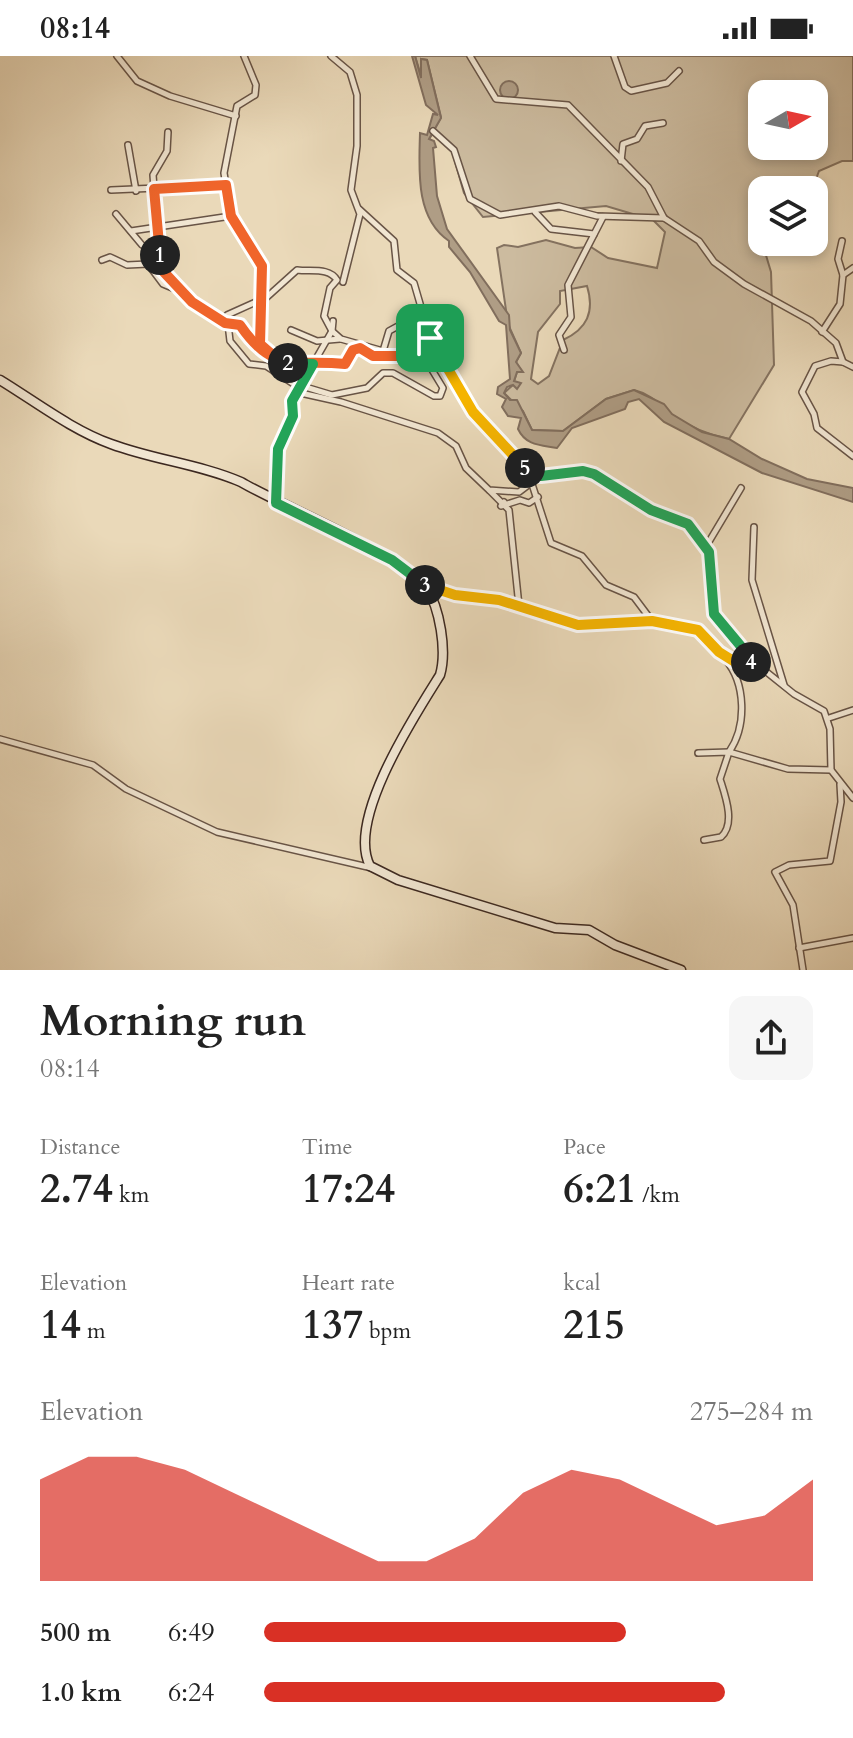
<!DOCTYPE html>
<meta charset="utf-8">
<style>
body{margin:0;font-family:Cardo,serif;background:#f6f6f6;color:#222;height:100vh;display:flex;flex-direction:column;font-size:30px;white-space:nowrap}
*{box-sizing:border-box;margin:0}
p{font-size:26px;color:#767676}
.icon{flex:none;width:44px;height:44px;fill:none;stroke:currentColor;stroke-width:2;stroke-linecap:round;stroke-linejoin:round}
.map{position:relative;height:914px;overflow:hidden}
.side{display:flex;flex-direction:column;background:#fff;flex:1}
.side>*{flex:none}
.needle{width:52px;rotate:81deg}
.buttons{position:absolute;left:748px;top:24px;display:grid;gap:16px}
.buttons a{display:grid;place-items:center;width:80px;height:80px;border-radius:16px;background:#fff;box-shadow:0 4px 12px #0003;font-size:40px}
.pin{position:absolute;display:grid;place-items:center;width:68px;height:68px;color:#fff;margin:-34px;border-radius:16px;box-shadow:0 4px 12px #0006}
.km{position:absolute;width:40px;height:40px;margin:-20px;border-radius:50%;background:#222;color:#fff;font-size:22px;line-height:40px;text-align:center}
.round{display:grid;place-items:center;flex:none;width:84px;height:84px;border-radius:16px;background:#f6f6f6}
.head{display:flex;align-items:center;justify-content:space-between;height:136px;padding:0 40px}
h1{font-size:44px;font-weight:700;line-height:60px}
.figures{display:grid;grid-template-columns:repeat(3,1fr);gap:12px;height:136px;padding:8px 40px}
.figures div{display:grid;align-content:center}
.figures b{font-size:40px;font-weight:700}
.figures small{font-size:22px;font-weight:400}
.figures p{font-size:22px}
.chart{height:224px;padding:16px 40px}
.chart p{display:flex;justify-content:space-between}
.chart svg{width:100%;height:144px;margin-top:8px;fill:#d93025;opacity:.7}
ul{padding:0 40px;list-style:none;font-size:26px}
li{display:grid;grid-template-columns:128px 96px 1fr;align-items:center;height:60px}
li i{height:20px;border-radius:10px;background:#d93025}
.status{display:flex;justify-content:space-between;align-items:center;height:56px;padding:0 40px;background:#fff;direction:ltr}
.status svg{height:22px;fill:currentColor}
.map>svg:first-child{display:block}
</style>
<div class="status"><b>08:14</b><svg viewBox="0 0 49 12"><path d="M0 12V9h3v3zM5 12V6h3v6zM10 12V3h3v9zM15 12V0h3v12zM26 1h20v11H26zM47 4h2v5h-2z"/></svg></div>
<div class="map">
<svg width="853" height="914" viewBox="0 0 853 914">
<rect width="100%" height="100%" fill="#ead9b9"/>
<filter id="stains"><feTurbulence type="fractalNoise" baseFrequency=".0025" numOctaves="4"/><feColorMatrix values="0 0 0 0 .2 0 0 0 0 .09 0 0 0 0 .02 0 0 0 .5 -.17"/></filter>
<radialGradient id="worn" r=".72"><stop offset=".6" stop-color="#630" stop-opacity="0"/><stop offset="1" stop-color="#630" stop-opacity=".3"/></radialGradient>
<path fill="#ccbb9f" stroke="#847260" stroke-width="2" fill-rule="evenodd" d="M 415,0 L 853,0 L 853,105 L 842,105 L 819,115 L 812,134 L 762,134 L 762,186 L 771,216 L 774,309 L 729,383 C 709,379 688,370 671,358 C 659,348 651,338 634,334 L 606,343 L 563,375 L 532,374 L 523,355 L 504,337 L 513,329 L 517,316 L 522,316 L 516,306 L 521,297 L 508,268 L 497,192 L 504,189 L 518,191 L 546,184 L 575,192 L 591,191 L 608,202 L 657,212 L 665,176 L 653,164 L 606,150 L 483,161 L 464,137 L 452,95 L 434,76 L 429,83 L 441,61 L 427,4 L 421,3 L 422,23 ZM 762,38 L 814,38 L 814,90 L 762,90 ZM 587,230 C 595,256 587,273 563,284 L 549,320 L 538,328 L 531,323 L 538,276 L 560,248 L 560,235 Z"/>
<g fill="#af9d85" stroke="#816e5d" stroke-width="2">
<path d="M 412,0 L 415,0 L 421,22 L 421,3 L 427,4 L 441,62 L 429,83 L 434,85 L 436,91 L 433,92 L 437,140 L 447,173 L 509,259 L 510,274 L 521,297 L 516,306 L 523,316 L 517,316 L 514,325 L 521,327 L 517,333 L 513,329 L 507,331 L 504,337 L 510,344 L 517,344 L 532,374 L 563,375 L 606,343 L 634,334 L 664,348 L 672,358 L 702,376 L 729,383 L 762,403 L 807,423 L 853,432 L 853,446 L 762,417 L 664,366 L 639,343 L 628,346 L 625,353 L 572,372 L 557,392 C 541,389 526,390 518,373 L 521,362 L 508,360 L 502,351 L 506,343 L 497,338 L 498,331 L 510,323 L 506,269 L 499,265 L 470,216 L 449,191 L 449,185 C 415,162 419,114 420,77 L 427,79 L 433,58 L 438,59 L 426,49 Z"/>
<circle cx="509" cy="34" r="9"/>
</g>
<g fill="none" stroke-linecap="round" stroke-linejoin="round">
<g stroke="#685446" stroke-width="8">
<g id="street">
<polyline points="117,0 137,25 170,40 236,60"/>
<polyline points="244,0 256,29 255,39 237,50 224,117 231,160 262,210 260,288 282,307 313,308 332,275 333,265"/>
<polyline points="331,0 350,16 357,39 357,90 351,134 360,158 343,226"/>
<polyline points="470,0 496,43 568,49 648,131 664,162 699,185 714,206 744,228 811,265 836,287 843,306 853,311"/>
<polyline points="614,0 625,31 631,35 667,27 679,15"/>
<polyline points="433,75 454,94 470,143 500,159 559,150 597,160 664,162"/>
<polyline points="168,76 167,95 153,119 159,197 161,213 182,236"/>
<polyline points="128,89 136,135"/>
<polyline points="621,105 623,88 637,83 645,70 663,67"/>
<polyline points="111,134 226,129"/>
<polyline points="359,153 394,185 397,214 414,227 430,282 446,305 456,331 520,410 541,420 583,415 594,418 651,454 688,468 707,489"/>
<polyline points="535,156 551,173 594,178"/>
<polyline points="116,158 142,189 159,197"/>
<polyline points="131,175 231,160"/>
<polyline points="842,185 838,203 843,219"/>
<polyline points="102,204 110,201 127,209 148,208 163,228 182,236 225,267 240,269 259,288"/>
<path d="M 297,214 C 311,216 329,211 337,224 L 330,232 L 324,260 L 332,275 L 341,283 L 383,295 L 389,275 L 411,263 L 417,289 L 443,332 L 440,340 L 434,340 L 393,317 L 383,317 L 367,332 L 332,339 L 292,327 L 266,310 L 249,308 L 230,285 L 227,259 L 267,241 Z"/>
<polyline points="291,274 317,285 340,283"/>
<polyline points="822,276 840,248 843,219 853,212"/>
<polyline points="564,294 559,279 571,261 568,229 603,161"/>
<polyline points="426,302 446,307"/>
<polyline points="843,306 831,305 815,310 802,336 814,358 817,372 853,400"/>
<polyline points="299,330 313,308 345,308 353,294 360,292 373,300 421,300 429,283"/>
<polyline points="531,425 551,487 582,500 606,529 634,541 652,565"/>
<polyline points="741,432 707,489 714,558 754,606 794,638 824,655 830,673 831,714 853,742"/>
<polyline points="490,435 509,454 519,550"/>
<polyline points="276,444 279,425 276,404 293,360 292,345 296,336 341,346 438,377 456,390 466,412 489,434 519,436 540,420"/>
<polyline points="504,446 501,450 520,444 529,447 538,441"/>
<polyline points="754,471 752,524 784,629"/>
<path d="M 426,529 C 450,540 474,539 498,544 C 526,550 553,568 581,569 C 621,571 659,560 697,574 C 722,583 713,605 753,606"/>
<path d="M 725,603 C 746,627 747,670 729,696 L 788,713 L 831,714"/>
<polyline points="829,662 853,654"/>
<polyline points="0,683 93,709 126,733 217,776 372,812"/>
<path d="M 698,697 L 729,696 L 720,723 C 725,739 736,768 721,781 L 704,784"/>
<polyline points="799,892 853,882"/>
<polyline points="803,914 793,849 775,816 789,809 830,805 841,746 840,728"/>
</g>
</g>
<g stroke="#3c2820" stroke-width="11">
<path id="secondary" d="M 0,324 C 36,346 72,374 111,388 C 154,404 199,408 241,426 C 280,449 406,501 426,531 C 440,552 447,595 440,619 C 415,659 346,764 370,810 L 398,824 L 555,872 L 589,874 L 615,889 L 681,914"/>
</g>
<use href="#street" stroke="#f1e6d2" stroke-width="5"/>
<use href="#secondary" stroke="#f1e6d2" stroke-width="8"/>
</g>
<g fill="none" stroke-linecap="round" stroke-linejoin="round">
<g stroke="#fff" stroke-width="16">
<path id="split-1" d="M 160,199 L 161,213 L 192,246 L 225,267 L 240,269 C 274,319 296,303 345,308 L 353,294 L 360,292 L 373,300 L 421,300 L 430,282"/>
</g>
<g stroke="#fff" stroke-width="16">
<polyline id="split-2" points="160,199 154,133 226,129 231,160 262,210 260,288 282,307 288,307"/>
</g>
<g stroke="#fff" stroke-width="16">
<polyline id="split-3" points="288,307 313,308 292,345 293,360 278,393 276,447 392,504 425,529"/>
</g>
<g stroke="#fff" stroke-width="16">
<polyline id="split-4" points="425,529 455,539 499,544 578,569 652,565 698,574 719,596 735,606 751,606"/>
</g>
<g stroke="#fff" stroke-width="16">
<polyline id="split-5" points="525,412 541,420 583,415 594,418 651,454 688,468 709,496 714,558 754,606 751,606"/>
</g>
<g stroke="#fff" stroke-width="16">
<polyline id="split-6" points="430,282 473,356 525,412"/>
</g>
<use href="#split-1" stroke="#f0652b" stroke-width="10"/>
<use href="#split-2" stroke="#f0652b" stroke-width="10"/>
<use href="#split-3" stroke="#22a559" stroke-width="10"/>
<use href="#split-4" stroke="#f5b400" stroke-width="10"/>
<use href="#split-5" stroke="#22a559" stroke-width="10"/>
<use href="#split-6" stroke="#f5b400" stroke-width="10"/>
</g>
<rect width="100%" height="100%" filter="url(#stains)"/>
<rect width="100%" height="100%" fill="url(#worn)"/>
</svg>
<div class="buttons">
<a><svg class="needle" viewBox="-14 -14 28 28"><path d="M0-13l5 13h-10z" fill="#e53935"/><path d="M0 13l5-13h-10z" fill="#767676"/></svg></a>
<a><svg class="icon" aria-label="layers" viewBox="0 0 24 24"><path d="M12 4l9 5-9 5-9-5zM3 14l9 5 9-5"/></svg></a>
</div>
<div class="pin" style="left:430px;top:282px;background:#1e9e55"><svg class="icon" aria-label="arrive" viewBox="0 0 24 24"><path d="M6 21V4h12l-3 4 3 4H6"/></svg></div>
<b class="km" style="left:160px;top:199px">1</b>
<b class="km" style="left:288px;top:307px">2</b>
<b class="km" style="left:425px;top:529px">3</b>
<b class="km" style="left:751px;top:606px">4</b>
<b class="km" style="left:525px;top:412px">5</b>
</div>
<section class="side">
<div class="head"><div><h1>Morning run</h1><p>08:14</p></div><a class="round"><svg class="icon" aria-label="share" viewBox="0 0 24 24"><path d="M12 15V3M7 8l5-5 5 5M5 13v7h14v-7"/></svg></a></div>
<div class="figures">
<div><p>Distance</p><b>2.74<small> km</small></b></div>
<div><p>Time</p><b>17:24</b></div>
<div><p>Pace</p><b>6:21<small> /km</small></b></div>
</div>
<div class="figures">
<div><p>Elevation</p><b>14<small> m</small></b></div>
<div><p>Heart rate</p><b>137<small> bpm</small></b></div>
<div><p>kcal</p><b>215</b></div>
</div>
<div class="chart"><p><span>Elevation</span>275–284 m</p>
<svg viewBox="0 0 160 44" preserveAspectRatio="none"><path d="M0 44V13L10 6L20 6L30 10L40 17L50 24L60 31L70 38L80 38L90 31L100 17L110 10L120 13L130 20L140 27L150 24L160 13V44z"/></svg>
</div>
<ul>
<li><b>500 m</b>6:49<i style="width:66%"></i></li>
<li><b>1.0 km</b>6:24<i style="width:84%"></i></li>
</ul>
</section>
